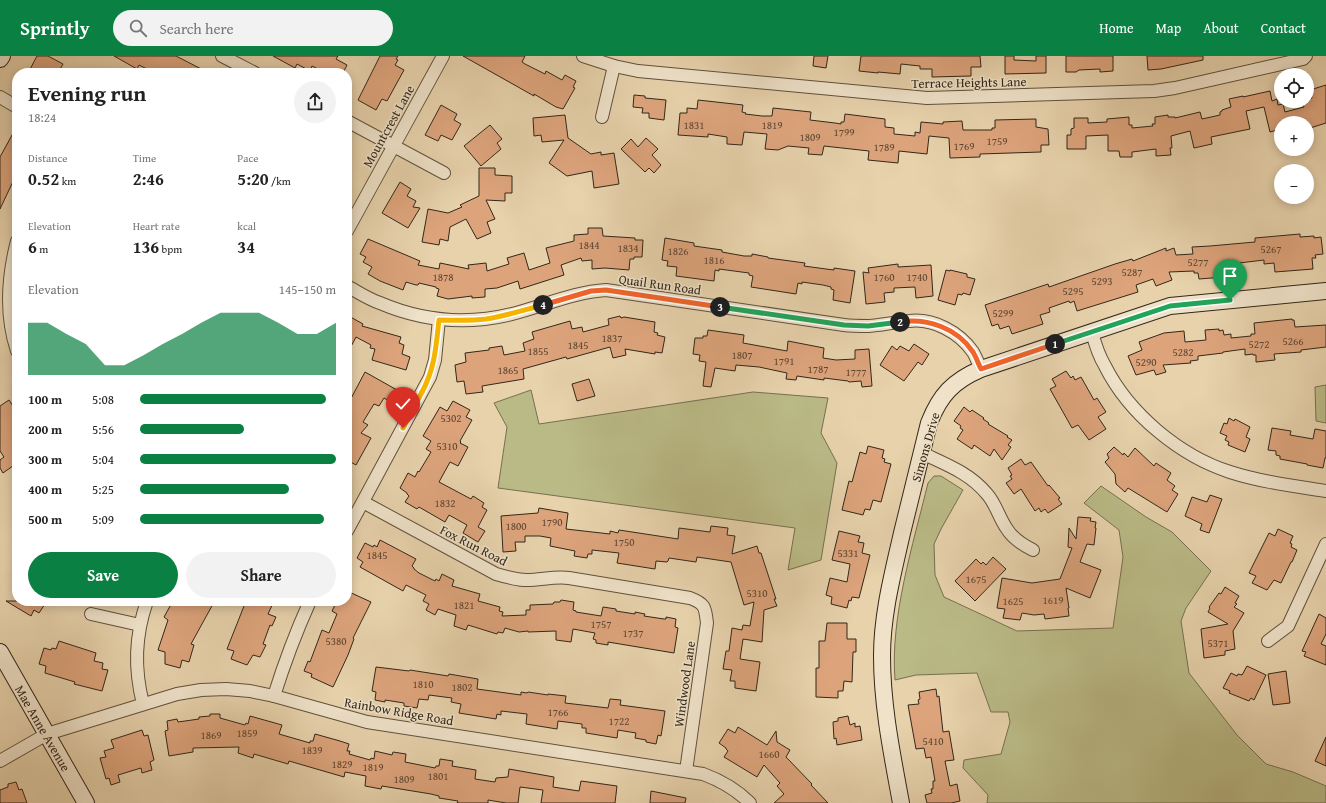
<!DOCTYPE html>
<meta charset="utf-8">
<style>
body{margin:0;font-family:"Gentium Book Plus",serif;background:#f2f2f2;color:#222;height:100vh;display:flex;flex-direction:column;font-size:15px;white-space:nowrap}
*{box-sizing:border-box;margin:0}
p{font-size:13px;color:#767676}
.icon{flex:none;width:22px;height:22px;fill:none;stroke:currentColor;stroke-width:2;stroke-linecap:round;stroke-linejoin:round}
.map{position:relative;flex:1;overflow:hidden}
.side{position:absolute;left:12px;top:12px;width:340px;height:538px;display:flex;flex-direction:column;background:#fff;border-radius:16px;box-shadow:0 2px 10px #0003}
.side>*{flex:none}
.buttons{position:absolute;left:1274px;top:12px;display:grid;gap:8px}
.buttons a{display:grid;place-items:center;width:40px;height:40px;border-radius:50%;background:#fff;box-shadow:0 2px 10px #0003;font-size:20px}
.pin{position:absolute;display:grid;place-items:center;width:34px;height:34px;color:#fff;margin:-41px -17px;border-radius:50% 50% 50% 0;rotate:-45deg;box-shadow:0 0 4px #0007}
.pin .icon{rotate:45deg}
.km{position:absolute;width:20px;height:20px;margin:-10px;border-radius:50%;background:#222;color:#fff;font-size:11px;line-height:20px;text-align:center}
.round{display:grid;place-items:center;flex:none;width:42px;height:42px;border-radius:21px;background:#f2f2f2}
.summary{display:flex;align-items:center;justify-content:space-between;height:68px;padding:0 16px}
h1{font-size:22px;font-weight:700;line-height:30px}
.stats{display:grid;grid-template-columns:repeat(3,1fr);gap:6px;height:68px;padding:4px 16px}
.stats div{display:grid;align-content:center}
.stats b{font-size:17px;font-weight:700}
.stats small{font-size:11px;font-weight:400}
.stats p{font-size:11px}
.chart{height:112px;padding:8px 16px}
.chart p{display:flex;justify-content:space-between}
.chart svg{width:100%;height:72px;margin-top:4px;fill:#0b8043;opacity:.7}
.button{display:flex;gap:8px;margin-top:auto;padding:8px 16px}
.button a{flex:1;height:46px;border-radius:24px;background:#0b8043;color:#fff;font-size:16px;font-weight:700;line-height:46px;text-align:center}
.button a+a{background:#f2f2f2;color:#222}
ul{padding:0 16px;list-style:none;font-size:13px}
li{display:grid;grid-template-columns:64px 48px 1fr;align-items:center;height:30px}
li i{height:10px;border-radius:5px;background:#0b8043}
header{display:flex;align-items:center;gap:24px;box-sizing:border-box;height:56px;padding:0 20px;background:#0b8043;color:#fff}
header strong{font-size:19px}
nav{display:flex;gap:22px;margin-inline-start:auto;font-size:14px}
.search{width:280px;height:36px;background:#f2f2f2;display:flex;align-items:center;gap:10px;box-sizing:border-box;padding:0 14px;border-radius:22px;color:#767676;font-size:15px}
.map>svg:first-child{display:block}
</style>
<header>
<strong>Sprintly</strong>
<div class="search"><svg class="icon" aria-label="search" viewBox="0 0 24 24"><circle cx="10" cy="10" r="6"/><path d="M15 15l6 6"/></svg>Search here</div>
<nav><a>Home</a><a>Map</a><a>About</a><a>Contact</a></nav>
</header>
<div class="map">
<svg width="1326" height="747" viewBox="0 0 1326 747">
<rect width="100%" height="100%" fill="#e7d2ac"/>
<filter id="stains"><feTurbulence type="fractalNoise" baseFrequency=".005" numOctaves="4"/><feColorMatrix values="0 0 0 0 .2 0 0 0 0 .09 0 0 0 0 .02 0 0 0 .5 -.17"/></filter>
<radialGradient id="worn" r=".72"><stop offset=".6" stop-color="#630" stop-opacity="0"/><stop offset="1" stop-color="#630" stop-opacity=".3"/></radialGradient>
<g fill="#baba86" stroke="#767050">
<polygon points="1326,329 1326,367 1316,365 1315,331"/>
<polygon points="531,334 539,368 753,336 828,342 821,377 837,407 821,504 788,514 795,472 498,432 507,371 494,347"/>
<path d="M 934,420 L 941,420 L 963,434 L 941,473 L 934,488 L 935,519 L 944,541 L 1017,575 L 1113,572 L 1123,501 L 1119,474 L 1084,447 L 1101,430 L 1146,461 L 1172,476 L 1211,515 L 1186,552 L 1181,565 L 1189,617 L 1237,679 L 1266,708 L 1293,716 L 1326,730 L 1326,747 L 987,747 L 988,739 L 963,712 L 964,704 L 1001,698 L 1010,666 L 1008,656 L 991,656 L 977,617 L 916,619 L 895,624 C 890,561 913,489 928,427 Z"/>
</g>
<g fill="#dda47c" stroke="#332719">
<polygon points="37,0 48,0 63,8 58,17 28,17"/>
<polygon points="114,0 176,0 209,17 155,17 139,9 137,13"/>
<polygon points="273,0 338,0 336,3 347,9 343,17 326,17 312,10 310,15 297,8 295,12"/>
<polygon points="380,0 398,0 396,3 398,4 395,9 404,14 387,45 382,43 376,54 358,44"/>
<polygon points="463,0 525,0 522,6 525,8 545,18 546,15 562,24 565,19 576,25 573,31 575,32 563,53 556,51 534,38 534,40"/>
<polygon points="814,0 828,0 826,12 813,10"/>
<polygon points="861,0 980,0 981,11 971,11 971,20 932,21 932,13 920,13 920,10 901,8 900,18 878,16 878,17 859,15"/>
<polygon points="1005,0 1014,0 1014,4 1036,5 1036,0 1046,0 1046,17 1005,18"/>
<polygon points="1066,0 1113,0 1113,15 1100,16 1100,13 1079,14 1076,16 1066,16"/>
<polygon points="1147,0 1203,0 1203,4 1161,13 1148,14"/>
<polygon points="1326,29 1326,67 1307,73 1307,67 1281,67 1281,73 1270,76 1264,51 1246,55 1250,73 1211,81 1212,88 1194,92 1190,75 1171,80 1172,92 1170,92 1171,99 1156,100 1156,93 1132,96 1132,101 1120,101 1119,95 1108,95 1108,79 1086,80 1086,93 1067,93 1067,79 1071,79 1071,73 1074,72 1074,62 1088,62 1088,67 1107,66 1107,63 1129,61 1129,69 1132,69 1132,72 1153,70 1152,68 1155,68 1155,61 1168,59 1168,61 1175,61 1175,62 1200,56 1202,63 1220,59 1220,56 1222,55 1222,54 1231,51 1229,43 1243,40 1243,41 1270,35 1272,45 1277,43 1278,49 1283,48 1285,56 1304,51 1302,45 1307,45 1312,42 1310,34"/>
<polygon points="634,39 645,40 645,42 666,44 664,64 649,62 649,57 642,57 643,52 633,51"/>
<polygon points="698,44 743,49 742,56 746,57 745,58 762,60 772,60 773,52 811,56 810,64 835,67 841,68 841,66 844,66 845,58 885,63 885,71 894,72 894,78 915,80 915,76 920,77 921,66 943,68 943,66 962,65 963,74 992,74 992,72 995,72 995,64 1036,63 1036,71 1048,73 1049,89 1041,89 1041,96 980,98 980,101 950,102 949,82 929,80 927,98 899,95 898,107 868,104 869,95 824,90 822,99 808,98 809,92 788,90 778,94 765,93 767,78 744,76 742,89 727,88 727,81 708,78 708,81 678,79 680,57 687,57 687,52 697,53"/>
<polygon points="441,49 457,58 454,64 461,68 452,84 441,79 438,85 425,79"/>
<polygon points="565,59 568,82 591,98 601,96 601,99 614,97 619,128 594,132 592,115 567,120 549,107 564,84 542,86 541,79 534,80 533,62"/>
<polygon points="490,69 502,83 497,87 501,93 481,110 464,90"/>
<polygon points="17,70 17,117 0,153 0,101"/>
<polygon points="646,82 658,93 652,99 661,109 654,117 649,112 645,116 621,93 631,83 638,91"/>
<polygon points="479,112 495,112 495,119 512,120 512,137 505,137 505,145 486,144 495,163 487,166 491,177 477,183 466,163 450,171 448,185 440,183 439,189 422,186 428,153 448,157 462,151 460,149 479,140"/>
<polygon points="400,126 411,133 407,140 416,145 413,151 420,152 408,172 382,157"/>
<polygon points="588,172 602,172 603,180 635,182 635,184 643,184 642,201 634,201 634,203 630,203 629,214 605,212 592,213 592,204 582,205 581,202 561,209 564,219 520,233 518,225 497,232 485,233 485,241 472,242 472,240 448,243 437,240 439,233 436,232 436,231 419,227 418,229 416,229 406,226 403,234 380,225 368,218 372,211 363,206 366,201 360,198 368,183 420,205 418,209 439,213 440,207 469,213 468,209 486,207 487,215 509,208 507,202 524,197 529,214 550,207 546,192 574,185 574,179 588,178"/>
<polygon points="1300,178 1300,181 1314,180 1314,182 1321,181 1323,198 1315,199 1316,202 1312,202 1313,213 1275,216 1274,207 1264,208 1264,204 1239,207 1240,209 1235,209 1236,220 1199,223 1198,217 1194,217 1194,215 1169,216 1172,224 1156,230 1153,223 1136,229 1138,236 1077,255 1074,245 1070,247 1069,245 1049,252 1050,256 1040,259 1043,268 1012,278 1009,270 1000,273 998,268 992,270 985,249 1048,228 1049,231 1115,208 1132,203 1133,205 1166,192 1166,195 1174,192 1176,199 1193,198 1192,191 1210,190 1255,186 1255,182"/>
<polygon points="665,182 694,187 694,190 722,194 722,196 744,200 752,200 752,198 768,201 768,202 805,207 804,210 826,213 834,214 834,212 855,215 850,247 833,244 834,234 831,233 831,231 823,229 802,226 802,228 798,227 796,238 751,231 753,220 749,219 749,217 719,213 719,215 715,214 714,225 676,220 677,211 667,210 668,205 662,204"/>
<polygon points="898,208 898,211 931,209 933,240 916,242 915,231 894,232 894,236 884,237 885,246 866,248 863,216 869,217 868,212"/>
<polygon points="946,214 950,215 950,214 967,218 967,221 975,223 970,239 963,237 962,239 958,238 955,249 938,244"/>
<polygon points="347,259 363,268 362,270 401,281 399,287 404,289 402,298 410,301 406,314 372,304 375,293 370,292 371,289 356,281 347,298"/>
<polygon points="620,260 621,262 624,261 655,266 654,276 658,277 657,279 665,281 662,297 655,296 655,298 625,293 626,299 613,302 610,291 567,303 566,301 523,313 524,323 482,330 483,336 466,338 464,325 457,326 455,309 466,306 465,297 489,294 489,292 502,290 504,299 525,295 523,287 534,283 532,276 570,265 572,273 582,271 583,276 609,269 608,263"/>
<polygon points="1292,263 1292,264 1294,264 1295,271 1326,269 1326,291 1301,294 1301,296 1274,298 1275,304 1256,306 1256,299 1253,299 1253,298 1245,299 1245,293 1223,296 1223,297 1198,300 1198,304 1190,305 1191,307 1163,309 1166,316 1156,319 1154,314 1136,319 1128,300 1142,294 1139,286 1164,277 1184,275 1185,286 1206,284 1205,274 1219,273 1219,275 1223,274 1224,279 1231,278 1231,282 1251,280 1251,278 1255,278 1254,267"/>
<polygon points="708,274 744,279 743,287 787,295 788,285 824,292 823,302 836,304 855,303 855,294 869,293 872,330 862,331 861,325 849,326 848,325 824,322 824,324 797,320 796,324 786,323 787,317 759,311 736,309 735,315 715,312 711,331 703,330 706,306 699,305 700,299 693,298 695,282 703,282 703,280 707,280"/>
<polygon points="914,288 929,298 922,309 918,306 904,325 880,309 892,290 897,294 900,290 909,295"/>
<polygon points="1066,315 1071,322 1073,320 1075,324 1081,321 1094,344 1097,342 1106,356 1098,361 1106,373 1089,384 1078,369 1072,372 1050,333 1056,330 1052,323"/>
<polygon points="365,316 397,334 391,346 384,342 379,350 374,348 363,366 368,369 361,377 371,382 356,409 347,404 347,350"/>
<polygon points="589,323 595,340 577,345 572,328"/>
<polygon points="9,344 17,356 17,407 3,417 0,412 0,404 4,401 0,395 0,350"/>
<polygon points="453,345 470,354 466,361 472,364 460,385 461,386 460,387 468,391 458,410 450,406 439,426 471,443 473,440 484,447 482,451 487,454 478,471 485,475 478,486 463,477 467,469 449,459 445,466 419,451 417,453 405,446 409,440 407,438 407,437 400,432 408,417 415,421 418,415 419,416 431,396 426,393 431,385 423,380 440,351 447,355"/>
<polygon points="964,351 970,356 972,354 984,362 983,363 989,367 988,368 1008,380 1007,381 1012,384 1008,389 1011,391 1002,404 994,393 990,400 974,389 972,393 957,383 963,374 960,372 961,370 954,365"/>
<polygon points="1229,362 1234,365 1235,363 1250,371 1246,381 1250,383 1245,396 1228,389 1229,386 1225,384 1227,380 1220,377 1224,367 1227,368"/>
<polygon points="1272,372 1291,375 1290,379 1313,383 1315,373 1326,375 1326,402 1325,402 1323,412 1307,409 1307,408 1280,403 1280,400 1276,399 1276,395 1268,394"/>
<polygon points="868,390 884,394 882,402 885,403 884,406 891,408 881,446 873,444 870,454 865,453 863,459 842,454 849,425 852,426 860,396 866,398"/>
<polygon points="1114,391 1123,399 1124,397 1128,401 1135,392 1154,410 1156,407 1171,417 1167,424 1175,430 1172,434 1178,438 1167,456 1128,432 1125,436 1116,428 1115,418 1105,406 1109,402 1107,398"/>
<polygon points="1021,403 1025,409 1031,406 1048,430 1049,429 1060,442 1058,443 1062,448 1048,457 1045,453 1041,456 1039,452 1035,455 1021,433 1014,438 1006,427 1012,423 1010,420 1012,419 1008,412"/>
<polygon points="1210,439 1222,443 1209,477 1200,474 1202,468 1185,460 1192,441 1207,446"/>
<polygon points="539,452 568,457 566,473 610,478 610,475 618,477 619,474 678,483 679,472 710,476 711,470 728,472 727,479 735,480 732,498 757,490 759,497 761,497 776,543 774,543 777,550 764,554 762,586 743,583 740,603 760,606 756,635 735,632 735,625 730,625 732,614 723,613 726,595 729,595 732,572 742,574 743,569 750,570 754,546 744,549 731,506 697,501 696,506 669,502 668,505 667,506 656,505 655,513 617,507 619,497 592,494 592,498 588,498 587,502 574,500 575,495 550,490 551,482 540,480 525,480 525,486 515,486 516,495 503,496 501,460 538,457"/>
<polygon points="1078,461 1091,462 1090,465 1096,466 1095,472 1096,472 1094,489 1087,488 1080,506 1101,514 1090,542 1066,532 1069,552 1068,552 1069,560 1045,563 1044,558 1034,559 1022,557 1020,564 1003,562 1005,553 997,552 1002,522 1032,527 1060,523 1072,492 1068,491 1069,472 1076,483"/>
<polygon points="1278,473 1293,480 1290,487 1292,488 1291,491 1297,494 1292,506 1291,506 1281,527 1274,524 1267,534 1252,527 1256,520 1249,517 1269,477 1275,480"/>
<polygon points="839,475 860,480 858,486 864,487 862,497 870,499 859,542 852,541 851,545 849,544 847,552 831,548 832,541 826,539 830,522 847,526 850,508 832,504"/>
<polygon points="380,484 416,503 412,510 414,512 414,513 419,517 435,525 436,523 439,525 442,518 454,524 452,530 480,538 478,545 500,551 499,555 503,556 502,560 526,559 526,554 530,554 530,549 553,548 554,546 560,546 561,544 574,546 573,554 576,555 576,556 601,560 603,551 616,553 616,555 635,558 635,556 645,558 644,560 664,563 666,563 666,561 676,563 675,571 678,572 674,597 608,586 608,589 596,587 596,584 593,583 595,577 573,573 571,586 556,584 556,575 528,576 528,575 519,576 505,572 503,577 498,576 497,578 468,569 466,574 454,570 456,559 438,553 435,559 426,554 429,548 423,545 426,539 406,529 403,535 360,511 363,506 357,502 365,487 373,491 374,489 377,491"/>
<polygon points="993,501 1006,513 975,545 955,525 976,503 981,508 983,506 986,509"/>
<polygon points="1225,531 1239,540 1235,547 1237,548 1234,551 1244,557 1233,575 1235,593 1225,595 1225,599 1204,602 1201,573 1228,568 1208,556 1210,552 1209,551 1219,537 1221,538"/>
<polygon points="347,535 371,546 353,582 354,583 348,599 333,631 311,621 312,618 304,615 308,605 310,606 322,574 329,577 337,558 332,555 337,545 347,545"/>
<polygon points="6,545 47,545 39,557 34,554 31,560"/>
<polygon points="173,545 181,549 183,545 208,545 213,548 191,588 194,589 189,606 182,604 180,612 165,608 165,596 158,594 168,564 164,561"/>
<polygon points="246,545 274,545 268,558 276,561 272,570 270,569 263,588 266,589 260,601 253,599 247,609 231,603 234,595 227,593"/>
<polygon points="1319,558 1326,562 1326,578 1321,588 1326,590 1326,609 1304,600 1306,596 1302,595"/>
<polygon points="827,567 847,567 847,583 856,583 856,596 853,596 852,626 844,625 843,635 838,635 838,642 816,641 816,612 819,612 819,585 825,585"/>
<polygon points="59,585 96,597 94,605 103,607 102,613 108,614 102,635 74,628 75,626 45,617 46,610 39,608 44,592 51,594 52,592 56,593"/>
<polygon points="1247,610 1266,619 1254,644 1251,642 1249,645 1229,637 1230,635 1223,632 1231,617 1237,620 1238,618 1242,619"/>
<polygon points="376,611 409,615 410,614 448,620 449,618 478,623 477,633 521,639 521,636 527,637 528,636 548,639 548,638 566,640 565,647 608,652 610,643 621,644 620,649 665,655 661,680 658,679 656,688 646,686 646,684 635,682 636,677 618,674 617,682 586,677 586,672 582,672 582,668 558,665 557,673 526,668 527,658 501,655 501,659 497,658 496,663 459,657 461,648 451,646 452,642 429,639 428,644 419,643 417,652 404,650 404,647 385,644 385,646 375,644 376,636 372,635"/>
<polygon points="1286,615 1290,647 1273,649 1268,618"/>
<polygon points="936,633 937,641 939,640 943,676 949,675 954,704 945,705 950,730 957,728 960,745 951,747 927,747 925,739 932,737 931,733 933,733 933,725 935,725 931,701 926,702 924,692 916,693 908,649 919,648 918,644 920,643 919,636"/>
<polygon points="210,658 220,658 220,662 245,669 246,667 248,668 250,660 282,669 279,678 310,687 310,685 313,685 315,678 340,685 349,688 347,695 350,695 349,698 370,704 371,702 374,703 375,695 392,699 393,696 406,698 405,706 435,712 436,710 439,710 440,703 453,705 452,710 476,714 475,723 495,726 496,722 508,721 509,713 554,721 553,731 579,735 581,725 617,730 615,747 541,747 543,734 520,731 518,747 506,747 488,744 488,747 457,747 458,745 439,742 439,740 431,738 382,730 381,733 365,730 366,720 345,716 344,721 289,705 288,708 254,698 253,702 238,697 239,691 193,692 193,696 169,700 165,675 168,674 167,665 177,663 178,666 199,663 199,661 210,660"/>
<polygon points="848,660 850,669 855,667 855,671 860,670 862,684 837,689 836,682 834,683 833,666 838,665 838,662"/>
<polygon points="738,671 767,689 776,675 777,686 790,694 786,701 812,728 811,729 828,747 774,747 784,738 777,730 780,727 764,709 757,721 724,701 728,695 726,693 726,692 719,687 728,673 735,677"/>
<polygon points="142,674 144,680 148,679 154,704 150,706 152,714 142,717 141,712 118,719 120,726 111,729 109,722 106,723 100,702 106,701 104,695 114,692 111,684"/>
<polygon points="1326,681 1326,710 1315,705"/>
<polygon points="16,726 19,734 22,733 27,747 0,747 0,734 8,731 8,728"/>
<polygon points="651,735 686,742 685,747 650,747"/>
</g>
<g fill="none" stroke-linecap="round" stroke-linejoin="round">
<g stroke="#60523e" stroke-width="14">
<g id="street">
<polyline points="222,0 255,17"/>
<polyline points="583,0 614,10 638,15 927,42 1154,35 1175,32 1303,3 1306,0"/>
<polyline points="0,41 17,51"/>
<polyline points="602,61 614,10"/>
<polyline points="347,65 444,117"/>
<polyline points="347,175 443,0"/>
<path d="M 17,185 C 8,220 5,259 17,295"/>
<path d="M 347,230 C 358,236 368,243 380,247 C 422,265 467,269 512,258 C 543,250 574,236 606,234 L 844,269 C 852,270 861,270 869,270 C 882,269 895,266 909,265 C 933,262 959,276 973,296 C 976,301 978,307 981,313"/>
<path d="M 1092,276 C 1095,288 1099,300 1105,310 C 1129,358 1180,400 1230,416 C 1261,426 1294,430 1326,435"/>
<path d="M 922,397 C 945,408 970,417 987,438 C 996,448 999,462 1007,473 C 1013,483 1023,489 1033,494"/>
<path d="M 363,446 L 496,518 C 506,521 516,524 527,524 C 541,524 555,520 569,522 L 690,542 C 706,548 705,552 707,567 L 686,715"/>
<polyline points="347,475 430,321 435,304 439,263"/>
<polyline points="91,558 140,569"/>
<polyline points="1268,585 1288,570 1326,488"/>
<path d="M 274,640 C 284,608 296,576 310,545"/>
<path d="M 143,648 C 134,612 135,580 147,545"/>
<path d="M 0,705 L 47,678 L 177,638 L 201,634 L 226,633 L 250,635 L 274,640 L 367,666 L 703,718 C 722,725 736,733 750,747"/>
</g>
</g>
<g stroke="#332719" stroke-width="18">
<g id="secondary">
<polyline points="0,3 2,0"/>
<polyline points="0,596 86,747"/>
<path d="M 901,747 C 892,698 882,650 882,600 C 882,558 893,517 902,477 C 911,440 920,404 929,367 C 940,339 953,325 981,313 L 1170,250 L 1326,235"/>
</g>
</g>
<use href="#street" stroke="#efe2c9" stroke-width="12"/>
<use href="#secondary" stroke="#efe2c9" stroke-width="16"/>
</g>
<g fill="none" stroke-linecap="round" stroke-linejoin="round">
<g stroke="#fff" stroke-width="8">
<polyline id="split-1" points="1055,288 1170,250 1230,244"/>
</g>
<g stroke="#fff" stroke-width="8">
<path id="split-2" d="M 900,266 C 928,262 957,272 973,296 C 976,301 978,307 981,313 L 1055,288"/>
</g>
<g stroke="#fff" stroke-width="8">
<polyline id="split-3" points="720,251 844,269 868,270 900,266"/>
</g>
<g stroke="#fff" stroke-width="8">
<polyline id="split-4" points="543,249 591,235 606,234 720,251"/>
</g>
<g stroke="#fff" stroke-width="8">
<path id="split-5" d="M 422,336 C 435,312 436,290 439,264 C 455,264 470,265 486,263 C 505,260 524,254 543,249"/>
</g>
<g stroke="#fff" stroke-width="8">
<polyline id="split-6" points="403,372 422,336"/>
</g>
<use href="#split-1" stroke="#22a559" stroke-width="5"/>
<use href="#split-2" stroke="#f0652b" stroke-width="5"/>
<use href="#split-3" stroke="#22a559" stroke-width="5"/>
<use href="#split-4" stroke="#f0652b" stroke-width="5"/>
<use href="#split-5" stroke="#f5b400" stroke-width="5"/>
<use href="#split-6" stroke="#f5b400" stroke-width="5"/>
</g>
<g text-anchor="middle" stroke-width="3" stroke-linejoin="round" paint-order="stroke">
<g font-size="11" fill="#5e4632">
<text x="694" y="73">1831</text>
<text x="772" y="73">1819</text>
<text x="844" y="80">1799</text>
<text x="810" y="85">1809</text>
<text x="997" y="89">1759</text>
<text x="964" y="94">1769</text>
<text x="884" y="95">1789</text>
<text x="589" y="193">1844</text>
<text x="628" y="196">1834</text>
<text x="1271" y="197">5267</text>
<text x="678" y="199">1826</text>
<text x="714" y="208">1816</text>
<text x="1198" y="210">5277</text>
<text x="1132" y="220">5287</text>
<text x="443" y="225">1878</text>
<text x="884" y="225">1760</text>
<text x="917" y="225">1740</text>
<text x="1102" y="229">5293</text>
<text x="1073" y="239">5295</text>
<text x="1003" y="261">5299</text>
<text x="612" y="286">1837</text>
<text x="1293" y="289">5266</text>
<text x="1259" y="292">5272</text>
<text x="578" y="293">1845</text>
<text x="538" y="299">1855</text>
<text x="1183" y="300">5282</text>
<text x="742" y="303">1807</text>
<text x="784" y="309">1791</text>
<text x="1146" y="310">5290</text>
<text x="818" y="317">1787</text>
<text x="508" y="318">1865</text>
<text x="856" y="320">1777</text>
<text x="451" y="366">5302</text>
<text x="447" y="394">5310</text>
<text x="445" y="451">1832</text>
<text x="552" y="470">1790</text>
<text x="516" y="474">1800</text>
<text x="624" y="490">1750</text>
<text x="848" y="501">5331</text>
<text x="377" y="503">1845</text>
<text x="976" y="527">1675</text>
<text x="757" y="541">5310</text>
<text x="1053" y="548">1619</text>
<text x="1013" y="549">1625</text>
<text x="464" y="553">1821</text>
<text x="601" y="572">1757</text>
<text x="633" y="581">1737</text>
<text x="336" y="589">5380</text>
<text x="1218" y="591">5371</text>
<text x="423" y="632">1810</text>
<text x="462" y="635">1802</text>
<text x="558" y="660">1766</text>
<text x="619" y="669">1722</text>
<text x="247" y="681">1859</text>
<text x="211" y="683">1869</text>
<text x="933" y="689">5410</text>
<text x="312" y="698">1839</text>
<text x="769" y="702">1660</text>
<text x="342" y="712">1829</text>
<text x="373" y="715">1819</text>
<text x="438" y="724">1801</text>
<text x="404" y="727">1809</text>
</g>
<g font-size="13" fill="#332719" stroke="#efe2c9">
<text transform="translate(969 26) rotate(-1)" y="5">Terrace Heights Lane</text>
<text transform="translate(388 70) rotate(-61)" y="5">Mountcrest Lane</text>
<text transform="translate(660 228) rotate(8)" y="5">Quail Run Road</text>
<text transform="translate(925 391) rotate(-74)" y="5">Simons Drive</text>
<text transform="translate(474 489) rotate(27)" y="5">Fox Run Road</text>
<text transform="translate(684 628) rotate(-82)" y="5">Windwood Lane</text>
<text transform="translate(399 655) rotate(10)" y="5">Rainbow Ridge Road</text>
<text transform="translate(43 672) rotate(60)" y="5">Mae Anne Avenue</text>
</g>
</g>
<rect width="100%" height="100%" filter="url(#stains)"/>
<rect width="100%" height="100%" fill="url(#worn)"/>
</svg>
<div class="buttons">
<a><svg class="icon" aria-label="locate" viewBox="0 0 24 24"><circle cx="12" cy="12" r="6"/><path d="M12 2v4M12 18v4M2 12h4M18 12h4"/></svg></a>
<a>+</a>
<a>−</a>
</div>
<div class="pin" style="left:1230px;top:244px;background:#1e9e55"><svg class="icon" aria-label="arrive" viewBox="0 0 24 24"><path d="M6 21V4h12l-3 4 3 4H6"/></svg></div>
<div class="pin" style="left:403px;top:372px;background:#d93025"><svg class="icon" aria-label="check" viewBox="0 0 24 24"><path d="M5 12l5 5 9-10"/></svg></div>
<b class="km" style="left:1055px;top:288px">1</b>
<b class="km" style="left:900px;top:266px">2</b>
<b class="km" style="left:720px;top:251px">3</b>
<b class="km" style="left:543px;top:249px">4</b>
<section class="side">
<div class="summary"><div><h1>Evening run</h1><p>18:24</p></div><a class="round"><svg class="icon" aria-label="share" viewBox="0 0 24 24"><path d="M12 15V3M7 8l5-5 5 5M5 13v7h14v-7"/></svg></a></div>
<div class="stats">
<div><p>Distance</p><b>0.52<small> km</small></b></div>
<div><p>Time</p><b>2:46</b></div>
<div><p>Pace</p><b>5:20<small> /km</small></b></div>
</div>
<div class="stats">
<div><p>Elevation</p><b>6<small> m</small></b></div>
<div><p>Heart rate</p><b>136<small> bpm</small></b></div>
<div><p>kcal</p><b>34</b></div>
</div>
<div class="chart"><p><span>Elevation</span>145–150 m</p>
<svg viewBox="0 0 160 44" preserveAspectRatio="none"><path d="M0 44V12L10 12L20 19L30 25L40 38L50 38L60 32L70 25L80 19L90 12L100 6L110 6L120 6L130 12L140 19L150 19L160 12V44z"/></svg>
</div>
<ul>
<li><b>100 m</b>5:08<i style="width:95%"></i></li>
<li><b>200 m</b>5:56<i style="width:53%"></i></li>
<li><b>300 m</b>5:04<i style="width:100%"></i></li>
<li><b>400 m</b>5:25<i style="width:76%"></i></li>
<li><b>500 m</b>5:09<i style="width:94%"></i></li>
</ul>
<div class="button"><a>Save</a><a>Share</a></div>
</section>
</div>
